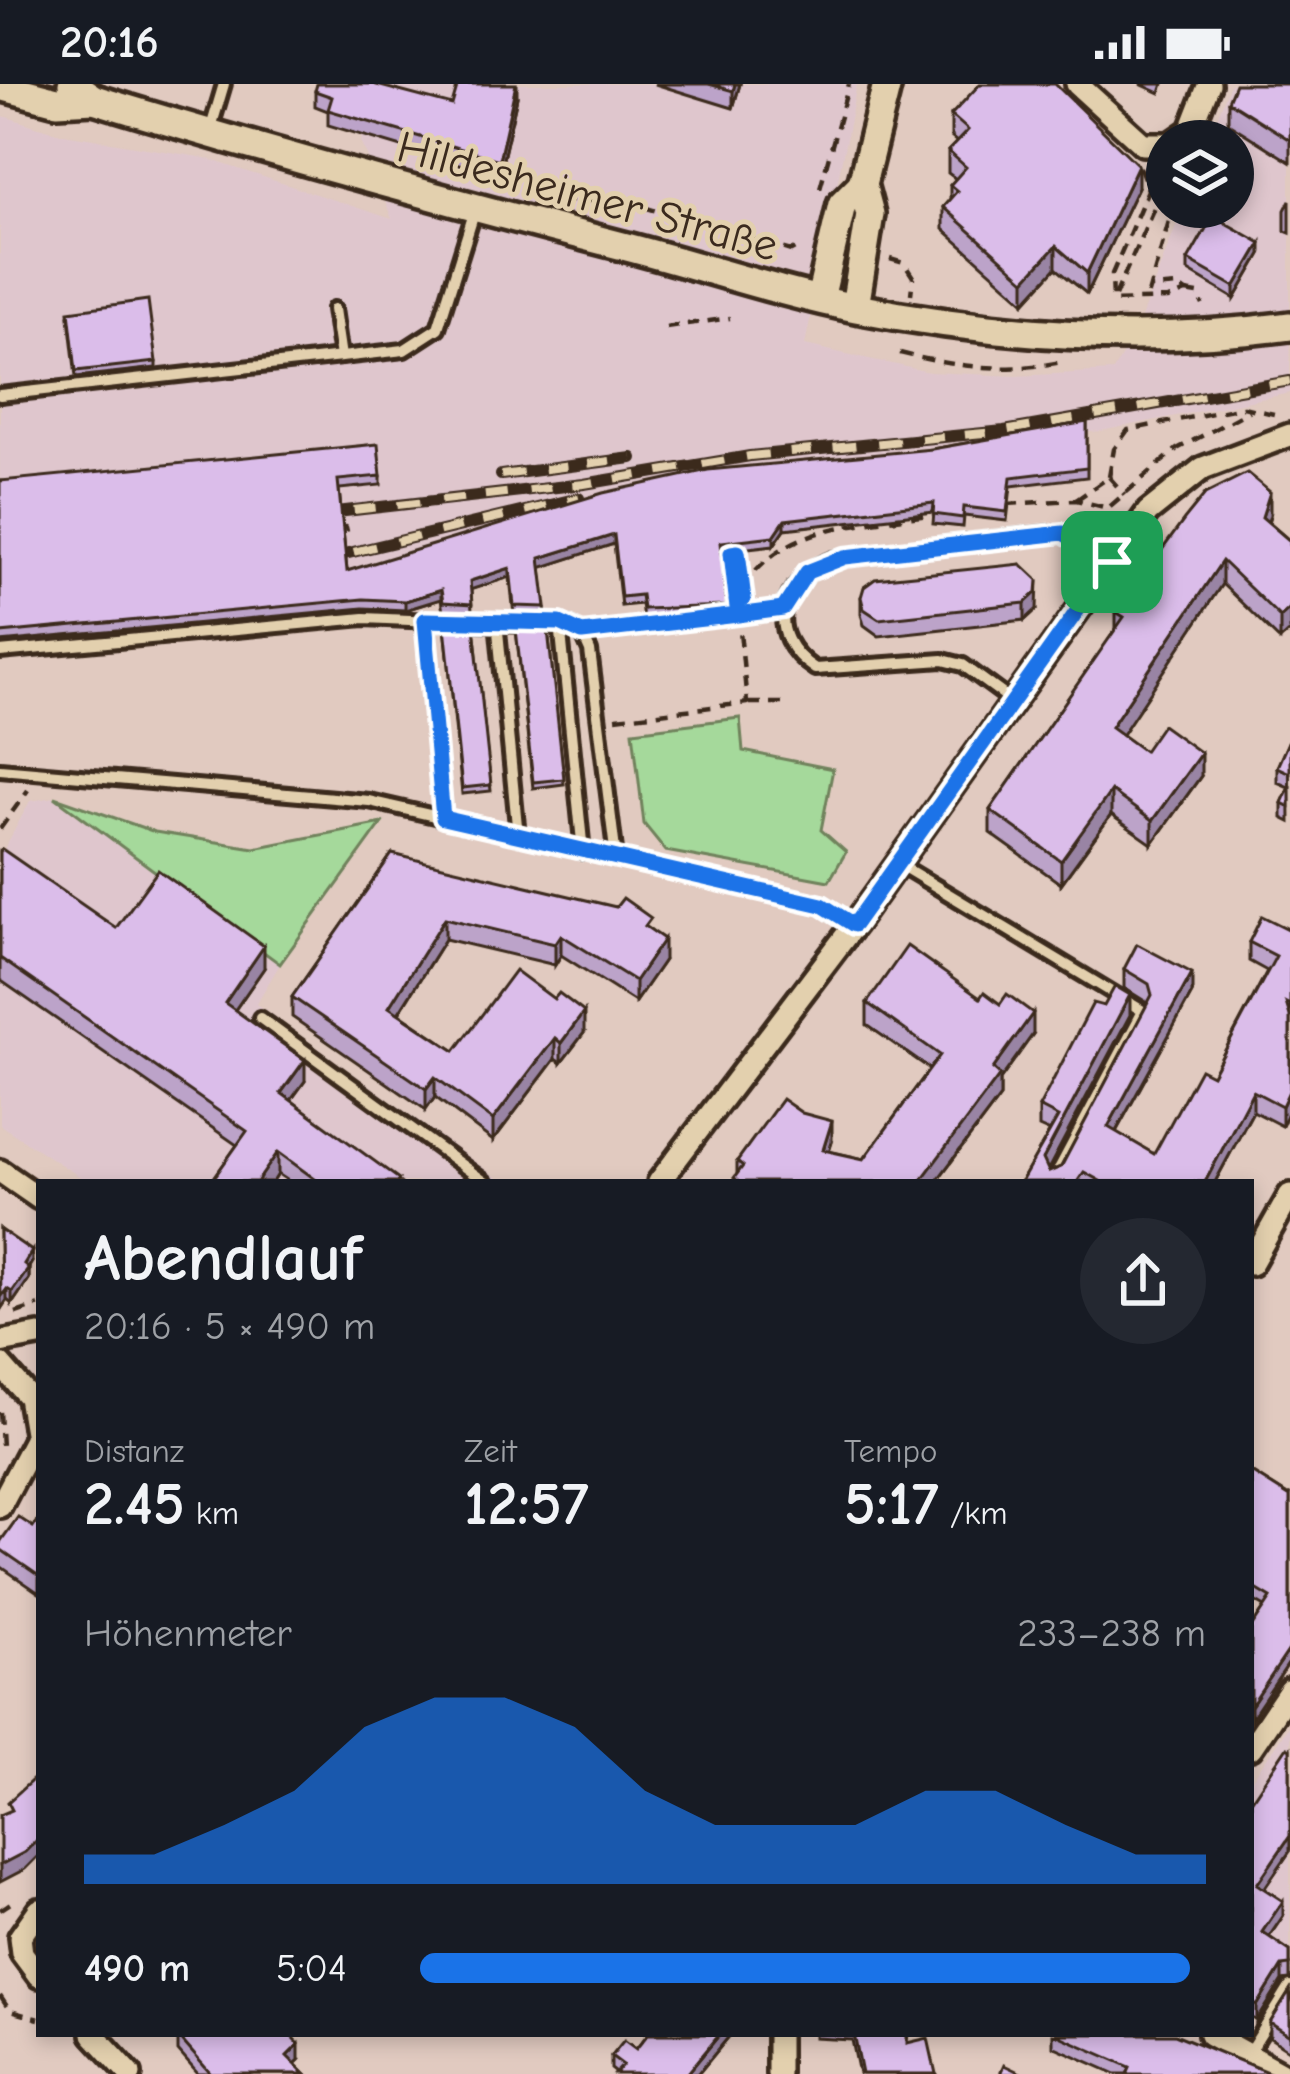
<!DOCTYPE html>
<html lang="de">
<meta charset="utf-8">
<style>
body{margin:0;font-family:"Comic Neue",sans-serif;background:#242831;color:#f1f3f6;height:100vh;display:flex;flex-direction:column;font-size:45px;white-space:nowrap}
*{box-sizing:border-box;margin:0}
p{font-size:39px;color:#9ea1a6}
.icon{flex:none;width:66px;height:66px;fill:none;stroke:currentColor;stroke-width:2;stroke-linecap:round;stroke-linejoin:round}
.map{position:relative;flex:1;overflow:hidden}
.sheet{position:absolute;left:36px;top:1095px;width:1218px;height:858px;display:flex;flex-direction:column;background:#171b24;border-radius:0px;box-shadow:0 6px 18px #0003}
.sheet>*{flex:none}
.fabs{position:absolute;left:1146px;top:36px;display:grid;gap:24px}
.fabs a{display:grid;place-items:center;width:108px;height:108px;border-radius:50%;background:#171b24;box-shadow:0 6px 18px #0003;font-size:60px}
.pin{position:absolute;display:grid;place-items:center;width:102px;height:102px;color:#fff;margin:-51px;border-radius:24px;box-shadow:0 6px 18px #0006}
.round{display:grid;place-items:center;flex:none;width:126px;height:126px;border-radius:63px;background:#242831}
.overview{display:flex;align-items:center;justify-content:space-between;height:204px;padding:0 48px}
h1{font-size:66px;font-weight:800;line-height:90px}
.figures{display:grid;grid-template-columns:repeat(3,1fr);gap:18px;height:204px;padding:12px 48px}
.figures div{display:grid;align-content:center}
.figures b{font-size:60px;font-weight:800}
.figures small{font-size:33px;font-weight:400}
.figures p{font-size:33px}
.chart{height:336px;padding:24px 48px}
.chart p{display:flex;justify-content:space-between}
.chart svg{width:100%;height:216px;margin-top:12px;fill:#1a73e8;opacity:.7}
ul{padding:0 48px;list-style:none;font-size:39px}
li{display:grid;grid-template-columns:192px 144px 1fr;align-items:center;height:90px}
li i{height:30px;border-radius:15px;background:#1a73e8}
.status{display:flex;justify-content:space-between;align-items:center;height:84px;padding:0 60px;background:#171b24;direction:ltr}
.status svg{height:33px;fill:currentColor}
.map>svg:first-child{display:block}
</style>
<div class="status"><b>20:16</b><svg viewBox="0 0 49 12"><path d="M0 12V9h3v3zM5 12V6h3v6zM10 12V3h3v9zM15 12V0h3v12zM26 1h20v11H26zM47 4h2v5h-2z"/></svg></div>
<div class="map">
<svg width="1290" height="1990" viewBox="0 0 1290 1990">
<rect width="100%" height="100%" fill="#e1cac0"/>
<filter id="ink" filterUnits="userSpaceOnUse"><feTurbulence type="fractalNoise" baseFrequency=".00833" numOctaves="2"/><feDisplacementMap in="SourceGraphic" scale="24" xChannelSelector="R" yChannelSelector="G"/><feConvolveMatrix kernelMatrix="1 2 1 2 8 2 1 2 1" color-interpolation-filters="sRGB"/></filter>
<g filter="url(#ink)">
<g fill="#dfc6cd">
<polygon points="379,0 857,0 805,261 929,288 1015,292 1113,287 1136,247 1183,123 1233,123 1233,57 1208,57 1230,0 1290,0 1290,309 1101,347 931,364 937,427 785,445 774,461 720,467 614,460 396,529 0,569 0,31 58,49 205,74 392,135 361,57"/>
<polygon points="55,713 280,880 256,920 503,1098 88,1098 0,1041 0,773 30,717"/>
<polygon points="1290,1640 1290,1878 1251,1939 1251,1697"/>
</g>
<g fill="#a5d99b" stroke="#70825c" stroke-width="3">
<polygon points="740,634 743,667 833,685 821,746 846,768 829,797 666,767 644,740 633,647"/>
<polygon points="55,713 155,748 254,764 382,739 280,880"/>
</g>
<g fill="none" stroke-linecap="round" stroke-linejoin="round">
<g stroke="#3b2a1e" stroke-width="20">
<g id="service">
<polyline points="210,47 224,0"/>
<polyline points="334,225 341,273"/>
<polyline points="0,311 404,266 438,244 475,126"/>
<polyline points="425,536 443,734"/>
<polyline points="497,537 518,752"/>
<polyline points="560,539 583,768"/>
<polyline points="0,568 364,534 572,543 582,549 590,567 616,774"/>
<path d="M 1012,617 L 963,581 L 943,576 L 815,585 C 762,550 780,495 834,475 L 1050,449 L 1075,452 L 1111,477"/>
<polyline points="0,685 369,717 822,821 854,841"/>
<polyline points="897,779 1143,927 1052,1098"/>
<polyline points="260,934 485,1098"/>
<polyline points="1249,1969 1290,1903"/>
</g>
</g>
<g stroke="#3b2a1e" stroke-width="30">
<g id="minor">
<polyline points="1077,0 1143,60 1167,60"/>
<polyline points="1175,57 1191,46 1209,0"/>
<polyline points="0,1087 39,1114"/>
<polyline points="659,1098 854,841 1148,428 1203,384 1290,351"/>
<polyline points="1251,1180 1290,1111"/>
<polyline points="0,1258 39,1251"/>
<polyline points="0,1280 29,1313 36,1354"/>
<polyline points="0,1422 39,1348"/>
<polyline points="1251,1664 1290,1606"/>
<polyline points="39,1826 20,1853 22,1869 39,1892"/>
<polyline points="93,1950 130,1990"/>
<polyline points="778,1950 778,1990"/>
<polyline points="1210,1950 1282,1990"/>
</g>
</g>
<g stroke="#3b2a1e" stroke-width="36">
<g id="tertiary">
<path d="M 72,0 L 94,15 C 268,68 443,116 619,161 C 698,181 776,208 856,224 C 1000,252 1145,261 1290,242"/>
<polyline points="0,2 57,17 94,15"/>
<polyline points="820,215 842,120 862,100"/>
<polyline points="855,223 870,130 862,100 887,0"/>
</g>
</g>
<g stroke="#3b2a1e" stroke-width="4.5" stroke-dasharray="12 9" stroke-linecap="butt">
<polyline points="1140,83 1148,106 1112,190 1113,217 1168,215 1186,208 1178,202 1150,204"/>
<polyline points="1143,86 1166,94"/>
<polyline points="820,104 849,0"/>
<polyline points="560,117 623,117 792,167 803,161"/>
<polyline points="890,175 904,179 913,193 911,210"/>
<polyline points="1186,208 1198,210 1203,221"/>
<polyline points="1148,210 1173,123"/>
<polyline points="1115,212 1167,94"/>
<polyline points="666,243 730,234"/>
<path d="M 900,269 C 955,283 1005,289 1061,278"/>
<polyline points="1109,393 1114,365 1128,346 1243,323 1278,331"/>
<polyline points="1109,393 1125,411"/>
<polyline points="1076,416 1109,393"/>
<polyline points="1007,420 1076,416 1108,424 1177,365 1249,327"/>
<polyline points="339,444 346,443 348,452 340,453"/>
<path d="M 743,503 C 786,437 865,441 936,430"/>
<polyline points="737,516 731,469 737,468"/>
<polyline points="600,547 767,528"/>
<polyline points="749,619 791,619"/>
<polyline points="616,634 747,619 737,516 744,515 738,468"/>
<polyline points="0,745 28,706"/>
<polyline points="16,1229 39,1221"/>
<polyline points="0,1328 2,1363"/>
<polyline points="0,1826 15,1816"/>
<polyline points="0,1912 10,1927 39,1935"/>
</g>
<use href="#service" stroke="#e3d0ae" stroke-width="10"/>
<use href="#minor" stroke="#e3d0ae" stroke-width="21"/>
<use href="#tertiary" stroke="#e3d0ae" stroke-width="27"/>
<g stroke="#3b2a1e" stroke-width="12">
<g id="rail">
<polyline points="501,391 632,374"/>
<polyline points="310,431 584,400 750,372 1004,347 1290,297"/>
<polyline points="311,478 579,414"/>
</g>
</g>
<use href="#rail" stroke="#e3d0ae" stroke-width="8" stroke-dasharray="22" stroke-linecap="butt"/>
</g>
<g fill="#bca3c9" stroke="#3b2a1e" stroke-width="3">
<polygon points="655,0 740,0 733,24"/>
<polygon points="1140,0 1163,0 1160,9"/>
<polygon points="1290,0 1290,78 1228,39 1228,17"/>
<polygon points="315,7 452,21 517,13 499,92 328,41 328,27 315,22"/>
<polygon points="951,31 1138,103 1087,210 1056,184 1025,218 943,145 943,123 950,115 950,101 956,95 948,89 948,67 957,58 951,53"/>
<polygon points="1290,116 1290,149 1285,147 1285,126"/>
<polygon points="1261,170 1235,215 1188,187 1188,176"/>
<polygon points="69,233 156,278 156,284 76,293"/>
<polygon points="1087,338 1087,393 1011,402 1007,437 964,432 963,443 933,440 934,428 785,445 774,461 722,467 727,532 643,534 641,520 621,522 614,460 541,483 546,532 514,531 510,493 471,505 472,529 443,528 441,515 405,526 363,524 0,558 0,397 381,392 381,401 339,405 347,487 932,365"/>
<polygon points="1270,431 1268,438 1290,457 1280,556 1222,500 1121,651 1144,667 1201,692 1152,760 1111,731 1061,800 990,749 990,726 1116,545 1116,528"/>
<polygon points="1021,480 1037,525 1025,536 879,552 864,541 861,530 861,513"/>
<polygon points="445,542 474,543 491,707 462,710"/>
<polygon points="516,545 548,546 564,700 533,704"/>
<polygon points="1289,656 1290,738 1282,734 1282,719 1289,703 1277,698 1277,683"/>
<polygon points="0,768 116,844 264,884 235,926 305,997 291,1016 399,1098 290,1098 278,1090 273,1098 211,1098 237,1061 0,896"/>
<polygon points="392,770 651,846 664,876 635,918 561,871 555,881 445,855 399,929 455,967 584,949 561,979 555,975 493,1057 435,1013 426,1026 292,933 292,913"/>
<polygon points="1290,846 1290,1024 1282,1042 1253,1027 1215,1098 1021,1098 1050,1048 1039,1043 1039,1023 1130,931 1048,1086 1049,1088 1061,1083 1148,919 1124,904 1124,885 1192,909 1116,1048 1154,1070 1212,991 1267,887 1249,877 1249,858"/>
<polygon points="867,919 1033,950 1000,996 1000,1013 936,1098 734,1098 737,1091 737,1077 832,1058 829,1067 864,1075 930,985 867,941"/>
<polygon points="0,1145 32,1178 29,1183 29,1195 12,1220 7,1216 1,1225"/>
<polygon points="1251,1388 1289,1412 1290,1410 1290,1577 1251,1635 1251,1544 1265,1523 1251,1515"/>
<polygon points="39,1434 39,1509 0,1482 0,1458 33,1443"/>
<polygon points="1290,1665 1290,1767 1264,1805 1283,1832 1269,1853 1290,1867 1290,1896 1282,1897 1257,1937 1251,1933 1251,1717"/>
<polygon points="1290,1907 1290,1967 1270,1954 1270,1939"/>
<polygon points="648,1950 731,1950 698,1990 616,1989 611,1985 611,1972 636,1965"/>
<polygon points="815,1950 908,1950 907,1958 936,1990 859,1990 852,1956 815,1954"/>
<polygon points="1053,1950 1272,1990 1116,1990 1053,1962"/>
<polygon points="178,1952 299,1976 295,1980 305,1990 198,1990 178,1967"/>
</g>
<g fill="#9984a4" stroke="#3b2a1e" stroke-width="3">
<polygon points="517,0 517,13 499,92 499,76"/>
<polygon points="735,0 740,0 733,24 733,7"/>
<polygon points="1138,81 1138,103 1087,210 1087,189"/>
<polygon points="1261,159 1261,170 1235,215 1235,203"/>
<polygon points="1056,162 1056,184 1025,218 1025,196"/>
<polygon points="1270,408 1270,431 1262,457 1262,433"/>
<polygon points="785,436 785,445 774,461 774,452"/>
<polygon points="614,451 614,460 540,484 540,474"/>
<polygon points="1222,477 1222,500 1111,667 1111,643"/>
<polygon points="510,484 510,493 470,506 470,497"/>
<polygon points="1038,496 1037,525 1025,536 1025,519"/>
<polygon points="441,506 441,515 405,526 405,517"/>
<polygon points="1290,524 1290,547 1280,556 1280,533"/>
<polygon points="1201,669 1201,692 1152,760 1152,737"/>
<polygon points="1111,707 1111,731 1061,800 1061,777"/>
<polygon points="445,834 445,855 389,944 389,923"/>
<polygon points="561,851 561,871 555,881 555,860"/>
<polygon points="664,855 664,876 635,918 635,897"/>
<polygon points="264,862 264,884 225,940 225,919"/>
<polygon points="1192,889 1192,909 1108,1062 1108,1043"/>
<polygon points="1130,911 1130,931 1043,1095 1043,1075"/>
<polygon points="584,928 584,949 561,979 561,959"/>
<polygon points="1033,929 1033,950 1000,996 1000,1013 936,1098 920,1098 993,985"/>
<polygon points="555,954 555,975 493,1057 493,1036"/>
<polygon points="305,976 305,997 281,1030 281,1009"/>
<polygon points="435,993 435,1013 426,1026 426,1005"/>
<polygon points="1290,1005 1290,1024 1282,1042 1282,1022"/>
<polygon points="1253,1007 1253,1027 1215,1098 1205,1098"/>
<polygon points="832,1037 832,1058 823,1087 823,1066"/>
<polygon points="278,1068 278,1090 273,1098 257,1098"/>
<polygon points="32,1167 32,1178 24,1191 24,1180"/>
<polygon points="29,1184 29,1195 12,1220 12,1208"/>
<polygon points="7,1205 7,1216 1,1225 1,1213"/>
<polygon points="1290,1564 1290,1577 1251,1635 1251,1622"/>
<polygon points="1290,1752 1290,1767 1257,1815 1257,1800"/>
<polygon points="39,1754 39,1771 25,1785 0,1798 0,1781"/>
<polygon points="1283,1817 1283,1832 1262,1863 1262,1848"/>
<polygon points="1282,1882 1282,1897 1257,1937 1257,1922"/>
<polygon points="720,1950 731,1950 698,1990 687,1990"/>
<polygon points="299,1960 299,1976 287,1987 287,1972"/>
</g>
<g fill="#dbbdea" stroke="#3b2a1e" stroke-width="3">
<polygon points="317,0 373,0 452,21 458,0 516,0 499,76 328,26 332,13 315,7"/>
<polygon points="709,0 735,0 733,7"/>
<polygon points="980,0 1055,0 1138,81 1087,189 1056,162 1025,196 943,123 957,107 950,101 966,83 948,67 968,46 951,31"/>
<polygon points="1235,0 1290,0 1290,56 1228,17"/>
<polygon points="1213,132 1261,159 1235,203 1188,176"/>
<polygon points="148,216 156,278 76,287 69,227"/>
<polygon points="1087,338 1087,384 1011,393 1007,428 964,423 963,434 933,430 934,419 785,436 774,452 721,458 727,522 643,525 641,511 621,513 614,451 540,474 546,523 514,522 510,484 470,497 472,520 443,518 441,506 405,517 363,515 0,549 0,397 378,360 381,392 338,396 347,487 603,409 708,386 932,365"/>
<polygon points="1247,389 1270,408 1262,433 1290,457 1290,524 1280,533 1222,477 1111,643 1144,667 1162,641 1201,669 1152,737 1111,707 1061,777 990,726 1124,533 1116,528 1184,436 1205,410"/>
<polygon points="1021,480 1038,496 1037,508 1025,519 879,535 864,525 861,513 864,503 875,495"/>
<polygon points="445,542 474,543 491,701 462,704"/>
<polygon points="516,545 548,546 564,695 533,698"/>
<polygon points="1289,656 1290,656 1290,689 1277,683"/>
<polygon points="1290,701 1290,723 1282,719"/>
<polygon points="2,765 116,844 158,786 264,862 225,919 305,976 281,1009 399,1095 397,1098 319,1098 278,1068 257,1098 211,1098 247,1047 0,874 0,768"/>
<polygon points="392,770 616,823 623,814 651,834 645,842 664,855 635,897 561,851 555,860 445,834 389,923 455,967 515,886 554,915 559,909 584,928 561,959 555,954 493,1036 435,993 426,1005 292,913"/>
<polygon points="1262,832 1290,846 1290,921 1286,919 1290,932 1290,1005 1282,1022 1253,1007 1205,1098 1102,1098 1084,1088 1077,1098 1021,1098 1058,1033 1039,1023 1093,919 1104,922 1115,902 1130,911 1043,1075 1049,1088 1061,1083 1152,911 1149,900 1124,885 1137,860 1192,889 1108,1043 1154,1070 1200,985 1212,991 1276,872 1249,858"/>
<polygon points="907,862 980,914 984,908 1000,920 1007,910 1033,929 993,985 1000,991 920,1098 739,1098 734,1094 743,1082 737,1077 782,1015 802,1029 832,1037 823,1066 864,1075 940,971 867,919"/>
<polygon points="0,1145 32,1167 24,1180 29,1184 12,1208 7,1205 1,1213"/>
<polygon points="1251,1388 1289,1412 1290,1410 1290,1564 1251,1622 1251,1544 1271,1514 1251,1502"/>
<polygon points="18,1433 33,1443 39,1434 39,1492 0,1465 0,1458"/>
<polygon points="1287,1663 1290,1665 1290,1752 1257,1800 1283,1817 1262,1848 1290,1867 1290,1881 1282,1882 1257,1922 1251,1918 1251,1717"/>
<polygon points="39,1690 39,1754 25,1768 0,1781 0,1731 12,1726 8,1718"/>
<polygon points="1290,1907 1290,1952 1270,1939"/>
<polygon points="180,1950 289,1950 299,1960 287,1972 305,1990 211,1990 178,1952"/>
<polygon points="648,1950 720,1950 687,1990 615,1990 623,1981 611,1972 624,1956 636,1965"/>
<polygon points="854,1950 907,1950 907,1959 928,1954 936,1990 862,1990"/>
<polygon points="1055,1950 1175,1950 1272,1990 1127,1990 1130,1983"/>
<polygon points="1004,1981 1023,1990 1000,1990"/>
</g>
</g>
<g fill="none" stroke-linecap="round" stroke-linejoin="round" filter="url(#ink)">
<g stroke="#fff" stroke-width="24">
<polyline id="route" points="1112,478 1063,449 845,473 807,488 783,525 738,531 731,469 738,468 744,515 736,516 738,531 582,549 560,539 425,536 443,734 822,821 854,841 1112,478"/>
</g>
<use href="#route" stroke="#1a73e8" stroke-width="15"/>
</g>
<g text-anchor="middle" stroke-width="10" stroke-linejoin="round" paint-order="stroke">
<g font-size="45" fill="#3b2a1e" stroke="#e3d0ae">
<text transform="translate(588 111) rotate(15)" y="16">Hildesheimer Straße</text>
</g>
</g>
</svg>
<div class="fabs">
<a><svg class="icon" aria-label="layers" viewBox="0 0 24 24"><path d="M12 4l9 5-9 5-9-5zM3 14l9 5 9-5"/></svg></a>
</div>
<div class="pin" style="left:1112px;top:478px;background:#1e9e55"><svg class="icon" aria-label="arrive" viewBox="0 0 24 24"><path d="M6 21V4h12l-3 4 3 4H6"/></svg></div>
<section class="sheet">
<div class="overview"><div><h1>Abendlauf</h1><p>20:16 · 5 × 490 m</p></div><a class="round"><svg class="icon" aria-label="share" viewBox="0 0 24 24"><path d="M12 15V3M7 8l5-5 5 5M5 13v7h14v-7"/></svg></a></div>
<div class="figures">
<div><p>Distanz</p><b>2.45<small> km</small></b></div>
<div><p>Zeit</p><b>12:57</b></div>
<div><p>Tempo</p><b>5:17<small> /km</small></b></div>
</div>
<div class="chart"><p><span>Höhenmeter</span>233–238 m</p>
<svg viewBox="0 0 160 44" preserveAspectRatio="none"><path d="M0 44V38L10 38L20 32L30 25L40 12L50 6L60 6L70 12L80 25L90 32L100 32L110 32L120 25L130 25L140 32L150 38L160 38V44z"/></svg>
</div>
<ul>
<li><b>490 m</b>5:04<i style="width:98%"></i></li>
</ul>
</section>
</div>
